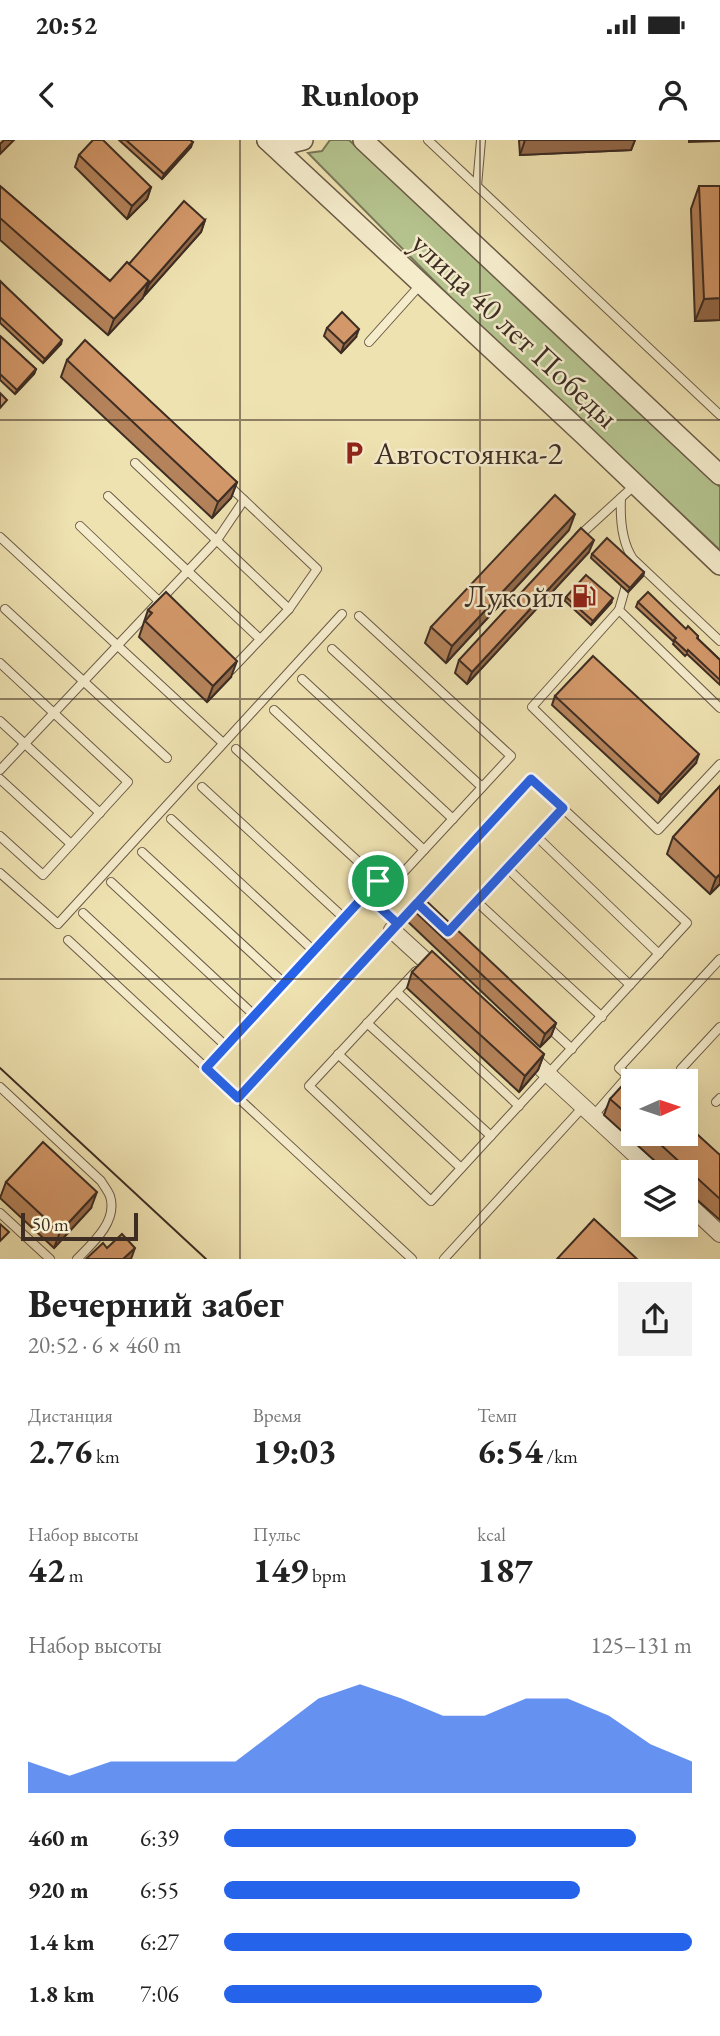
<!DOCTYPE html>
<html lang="ru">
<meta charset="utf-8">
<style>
body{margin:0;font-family:"EB Garamond",serif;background:#f2f2f2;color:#222;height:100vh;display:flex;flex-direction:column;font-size:26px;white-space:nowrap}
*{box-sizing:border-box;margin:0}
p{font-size:23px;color:#767676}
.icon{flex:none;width:38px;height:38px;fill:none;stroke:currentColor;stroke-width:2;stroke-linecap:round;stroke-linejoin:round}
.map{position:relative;height:1119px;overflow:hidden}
.details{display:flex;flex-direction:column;background:#fff;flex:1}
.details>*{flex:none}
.needle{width:46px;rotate:87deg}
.tools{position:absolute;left:621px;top:929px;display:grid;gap:14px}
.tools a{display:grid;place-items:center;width:77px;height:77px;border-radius:0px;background:#fff;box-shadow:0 7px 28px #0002;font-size:35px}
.scale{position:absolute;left:21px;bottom:18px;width:117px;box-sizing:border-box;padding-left:7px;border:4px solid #3d2d23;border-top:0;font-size:19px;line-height:24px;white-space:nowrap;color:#3d2d23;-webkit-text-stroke:5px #f5eccc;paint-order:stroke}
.pin{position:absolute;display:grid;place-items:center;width:60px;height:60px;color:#fff;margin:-30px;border:4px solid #fff;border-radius:50%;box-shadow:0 2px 7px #0007}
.round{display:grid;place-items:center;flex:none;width:74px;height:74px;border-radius:0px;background:#f2f2f2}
.headline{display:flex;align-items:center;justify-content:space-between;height:119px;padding:0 28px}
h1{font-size:38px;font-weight:700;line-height:52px}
.figures{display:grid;grid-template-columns:repeat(3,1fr);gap:10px;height:119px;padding:7px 28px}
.figures div{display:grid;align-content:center}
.figures b{font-size:35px;font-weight:700}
.figures small{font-size:19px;font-weight:400}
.figures p{font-size:19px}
.chart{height:196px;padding:14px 28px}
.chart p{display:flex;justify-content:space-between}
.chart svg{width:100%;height:126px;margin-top:7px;fill:#2563eb;opacity:.7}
ul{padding:0 28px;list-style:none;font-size:23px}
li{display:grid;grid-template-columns:112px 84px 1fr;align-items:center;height:52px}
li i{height:18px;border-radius:9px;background:#2563eb}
.status{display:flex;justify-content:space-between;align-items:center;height:49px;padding:0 35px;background:#fff;direction:ltr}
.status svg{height:19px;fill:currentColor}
header{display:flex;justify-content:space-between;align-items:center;height:91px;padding:0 28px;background:#fff;font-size:32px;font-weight:700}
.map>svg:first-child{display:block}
</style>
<div class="status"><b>20:52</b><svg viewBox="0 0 49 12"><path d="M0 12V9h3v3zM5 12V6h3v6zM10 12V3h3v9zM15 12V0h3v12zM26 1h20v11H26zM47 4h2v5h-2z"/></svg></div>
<header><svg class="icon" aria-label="back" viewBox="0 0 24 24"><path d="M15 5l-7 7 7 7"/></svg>Runloop<svg class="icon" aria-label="person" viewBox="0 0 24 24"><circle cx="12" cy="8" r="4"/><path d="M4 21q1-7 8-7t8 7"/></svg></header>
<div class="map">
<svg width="720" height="1119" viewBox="0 0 720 1119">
<rect width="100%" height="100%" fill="#efe2b1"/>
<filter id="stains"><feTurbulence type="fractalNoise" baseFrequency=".00286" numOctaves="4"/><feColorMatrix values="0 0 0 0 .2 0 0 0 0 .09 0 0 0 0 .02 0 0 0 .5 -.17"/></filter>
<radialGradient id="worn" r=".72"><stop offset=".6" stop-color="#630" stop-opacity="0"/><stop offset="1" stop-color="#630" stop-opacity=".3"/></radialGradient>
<polygon fill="#b5c48f" stroke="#797859" stroke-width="2" points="330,0 349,0 720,347 720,410 462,169 308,13 322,11"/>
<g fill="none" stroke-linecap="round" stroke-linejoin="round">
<g stroke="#6a5a46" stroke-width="10">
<g id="service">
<polyline points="428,0 720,275"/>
<polyline points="477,46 481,0"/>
<polyline points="369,202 421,144"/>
<polyline points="135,323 289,469"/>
<polyline points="226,343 317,429 289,469 231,530 229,528"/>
<polyline points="108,356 260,499"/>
<path d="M 621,358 C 620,378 621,401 633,419 L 720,501"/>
<polyline points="80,386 164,466"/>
<polyline points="579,396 636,344"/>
<polyline points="0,397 223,603"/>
<polyline points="627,442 619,470 720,568"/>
<polyline points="5,469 167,618"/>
<polyline points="619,470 532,567 658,690 720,624"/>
<polyline points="359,476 511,616 375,763"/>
<polyline points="332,509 482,647"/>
<polyline points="0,523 128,642 43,735 0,696"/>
<polyline points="302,539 453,679"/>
<polyline points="274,570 424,710"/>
<polyline points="0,581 100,673"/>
<polyline points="236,609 388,749"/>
<polyline points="0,630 217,400 244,360"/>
<polyline points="0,639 71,704"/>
<polyline points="202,647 344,778"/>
<polyline points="171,679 314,811"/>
<polyline points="536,696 659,814"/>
<polyline points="142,712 284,843"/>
<polyline points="507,728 630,845"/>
<polyline points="0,733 58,784 342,474"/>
<polyline points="111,742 254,875"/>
<polyline points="373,761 398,784"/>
<polyline points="476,761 602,877"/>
<polyline points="83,773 226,906"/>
<polyline points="448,792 563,668"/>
<polyline points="68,800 412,1119"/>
<polyline points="397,852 519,966"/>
<polyline points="367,883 491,996"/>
<polyline points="546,885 572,909"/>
<polyline points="338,914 461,1028"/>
<polyline points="206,928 378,741"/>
<polyline points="681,929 720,887"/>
<polyline points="634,942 619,928 720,819"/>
<path d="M 0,947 L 101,1041 C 104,1046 108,1051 110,1056 C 118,1081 93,1103 77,1119"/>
<polyline points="238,958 531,639 687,783 431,1061 309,946 416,831"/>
<polyline points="716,962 720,958"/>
<polyline points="593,976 628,936"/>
<polyline points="0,1073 50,1119"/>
<polyline points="444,1119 583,967"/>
</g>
</g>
<g stroke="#6a5a46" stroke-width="18">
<g id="minor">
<polyline points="392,790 439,833"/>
<polyline points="525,913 654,1032"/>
<polyline points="686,1062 720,1094"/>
</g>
</g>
<g stroke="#6a5a46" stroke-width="22">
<g id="tertiary">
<polyline points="267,0 585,296 720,425"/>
<polyline points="267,0 283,5 303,0"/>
<polyline points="363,0 720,335"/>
</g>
</g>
<use href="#service" stroke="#f5eccc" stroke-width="8"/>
<use href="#minor" stroke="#f5eccc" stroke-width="16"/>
<use href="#tertiary" stroke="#f5eccc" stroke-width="19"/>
<polyline stroke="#3d2d23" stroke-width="2" points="0,928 206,1119"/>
</g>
<g fill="#b5835b" stroke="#3d2d23" stroke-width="2">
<polygon points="119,0 190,0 191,7 162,39"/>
<polygon points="519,0 635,0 631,10 520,15"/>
<polygon points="79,15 151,47 147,59 127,79 75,27"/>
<polygon points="0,46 110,141 129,124 205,80 201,92 144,156 143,156 108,195 0,100"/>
<polygon points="699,46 720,180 695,181 691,69"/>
<polygon points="0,141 61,204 43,223 0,183"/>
<polygon points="327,188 356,197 341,213 324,196"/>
<polygon points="0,196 36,229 34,234 15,254 0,240"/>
<polygon points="67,220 237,342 231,358 212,378 61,237"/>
<polygon points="569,390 446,523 425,503 431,487"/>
<polygon points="589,412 467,544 455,533 459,520"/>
<polygon points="592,414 644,432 643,436 628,452 591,418"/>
<polygon points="566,457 611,463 591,485 565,461"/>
<polygon points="638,462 698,496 698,499 720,520 720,545 687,514 685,516 673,504 674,502 636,467"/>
<polygon points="148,470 231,537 207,562 139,497"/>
<polygon points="555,556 696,623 658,663 552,565"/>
<polygon points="720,646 720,744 710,754 667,714 673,697"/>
<polygon points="410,767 556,883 551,896 540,907 405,779"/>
<polygon points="412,832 544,914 538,930 519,952 407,848"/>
<polygon points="634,942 634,994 686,994 720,1015 720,1080 686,1050 686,1032 667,1032 604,975 610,959"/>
<polygon points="6,1042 91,1068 54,1108 0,1058"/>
</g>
<g fill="#946a4a" stroke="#3d2d23" stroke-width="2">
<polygon points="4,0 14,0 0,14 0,4"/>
<polygon points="525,0 635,0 631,10 520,15"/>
<polygon points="689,0 720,0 720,1 689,2"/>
<polygon points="193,2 191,7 162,39 164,34"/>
<polygon points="151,47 147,59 127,79 132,66"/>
<polygon points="205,80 201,92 144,156 149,144"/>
<polygon points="149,141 143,158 108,195 114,179"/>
<polygon points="720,158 720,180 695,181 704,159"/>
<polygon points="359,189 356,197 341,213 344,204"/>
<polygon points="62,200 61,204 43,223 45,219"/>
<polygon points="36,229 34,234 15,254 17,250"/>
<polygon points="237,342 231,358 212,378 218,362"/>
<polygon points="575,374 569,390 446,523 452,506"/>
<polygon points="594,400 589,412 467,544 472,532"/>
<polygon points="644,432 643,436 628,452 630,448"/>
<polygon points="613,458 611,463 591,485 593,481"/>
<polygon points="237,521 231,537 207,562 213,546"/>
<polygon points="699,614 696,623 658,663 661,655"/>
<polygon points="720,734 720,744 710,754 716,738"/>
<polygon points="556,883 551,896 540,907 545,894"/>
<polygon points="544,914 538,930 519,952 525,936"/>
<polygon points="97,1052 91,1068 54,1108 60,1092"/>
<polygon points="135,1108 131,1119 123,1119"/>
</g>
<g fill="#d3986a" stroke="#3d2d23" stroke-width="2">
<polygon points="93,0 103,0 151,47 132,66 79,15"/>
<polygon points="126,0 190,0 193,2 164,34"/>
<polygon points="0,46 110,141 127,122 149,141 114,179 0,78"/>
<polygon points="699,46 720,46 720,158 704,159"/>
<polygon points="184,61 205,80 149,144 147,143 149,141 129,124"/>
<polygon points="0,141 62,200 45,219 0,177"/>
<polygon points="342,172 359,189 344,204 327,188"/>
<polygon points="0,196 36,229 17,250 0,234"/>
<polygon points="85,200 237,342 218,362 67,220"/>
<polygon points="0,253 7,260 0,268"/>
<polygon points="555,355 575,374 452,506 431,487"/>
<polygon points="581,388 594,400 472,532 459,520"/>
<polygon points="607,398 644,432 630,448 592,414"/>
<polygon points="586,435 613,458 593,481 566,457"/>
<polygon points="166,452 237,521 213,546 145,481 152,473 148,470"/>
<polygon points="648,452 686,489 688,486 698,496 697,498 720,520 720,540 688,510 687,512 674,500 676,498 638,462"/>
<polygon points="593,516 699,614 661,655 555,556"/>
<polygon points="720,646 720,734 716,738 673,697"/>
<polygon points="420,755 556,883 545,894 410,767"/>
<polygon points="432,811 544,914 525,936 412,832"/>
<polygon points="632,935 639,942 634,942 634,980 610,959"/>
<polygon points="686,984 720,1015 720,1059 649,994 686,994"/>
<polygon points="43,1002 97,1052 60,1092 6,1042"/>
<polygon points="594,1079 637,1119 557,1119"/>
<polygon points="0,1084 9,1092 0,1101"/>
<polygon points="122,1094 135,1108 123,1119 86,1119 103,1103 107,1108"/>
</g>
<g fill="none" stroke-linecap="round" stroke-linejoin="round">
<g stroke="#fff" stroke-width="14">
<polyline id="route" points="378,741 206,928 238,958 417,763 448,792 563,668 531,639 398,784 375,763 388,750 378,741"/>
</g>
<use href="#route" stroke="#2563eb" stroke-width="9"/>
</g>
<path fill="none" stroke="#3d2d23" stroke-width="2" stroke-opacity="0.55" d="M 240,0 L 240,1119M 480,0 L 480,1119M 0,280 L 720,280M 0,559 L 720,559M 0,839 L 720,839"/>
<defs>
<g id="parking-bare" transform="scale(1.89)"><path d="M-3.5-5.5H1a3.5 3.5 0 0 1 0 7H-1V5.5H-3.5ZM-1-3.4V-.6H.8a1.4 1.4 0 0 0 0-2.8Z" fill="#8f2418" stroke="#f5eccc" stroke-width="2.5" paint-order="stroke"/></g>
<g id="fuel-bare" transform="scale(1.89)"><path d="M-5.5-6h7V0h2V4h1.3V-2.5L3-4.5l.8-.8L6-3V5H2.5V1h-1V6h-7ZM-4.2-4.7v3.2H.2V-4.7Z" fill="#8f2418" stroke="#f5eccc" stroke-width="2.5" paint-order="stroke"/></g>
</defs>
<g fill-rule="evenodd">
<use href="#parking-bare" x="354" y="313"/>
<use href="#fuel-bare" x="584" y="456"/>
</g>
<g text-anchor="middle" stroke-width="5" stroke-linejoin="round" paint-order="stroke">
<g font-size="32" fill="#3d2d23" stroke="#f5eccc">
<text transform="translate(515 190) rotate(43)" y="11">улица 40 лет Победы</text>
</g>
<g font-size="32" fill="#3d2d23" stroke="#f5eccc" text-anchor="start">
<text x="374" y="324">Автостоянка-2</text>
<text x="564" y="467" text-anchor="end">Лукойл</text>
</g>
</g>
<rect width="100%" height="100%" filter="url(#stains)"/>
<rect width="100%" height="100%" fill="url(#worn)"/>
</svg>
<div class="tools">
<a><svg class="needle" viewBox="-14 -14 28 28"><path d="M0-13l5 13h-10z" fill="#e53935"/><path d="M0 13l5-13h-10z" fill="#767676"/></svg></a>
<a><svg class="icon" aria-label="layers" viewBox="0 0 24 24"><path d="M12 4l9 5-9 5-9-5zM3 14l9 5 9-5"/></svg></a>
</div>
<div class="scale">50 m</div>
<div class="pin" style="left:378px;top:741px;background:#1e9e55"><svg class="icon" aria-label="arrive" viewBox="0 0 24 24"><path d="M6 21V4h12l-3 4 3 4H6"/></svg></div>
</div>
<section class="details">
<div class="headline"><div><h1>Вечерний забег</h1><p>20:52 · 6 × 460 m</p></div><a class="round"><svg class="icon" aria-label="share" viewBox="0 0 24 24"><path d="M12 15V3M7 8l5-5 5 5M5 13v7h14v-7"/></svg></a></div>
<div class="figures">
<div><p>Дистанция</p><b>2.76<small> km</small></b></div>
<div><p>Время</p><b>19:03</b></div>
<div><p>Темп</p><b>6:54<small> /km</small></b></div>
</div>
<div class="figures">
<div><p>Набор высоты</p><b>42<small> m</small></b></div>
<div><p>Пульс</p><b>149<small> bpm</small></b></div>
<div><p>kcal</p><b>187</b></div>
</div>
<div class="chart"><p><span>Набор высоты</span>125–131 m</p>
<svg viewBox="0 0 160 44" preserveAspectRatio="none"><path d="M0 44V33L10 38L20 33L30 33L40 33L50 33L60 22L70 11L80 6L90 11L100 17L110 17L120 11L130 11L140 17L150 27L160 33V44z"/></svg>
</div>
<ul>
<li><b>460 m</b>6:39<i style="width:88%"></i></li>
<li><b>920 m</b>6:55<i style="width:76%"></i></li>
<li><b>1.4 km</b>6:27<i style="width:100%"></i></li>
<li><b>1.8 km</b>7:06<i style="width:68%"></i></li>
</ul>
</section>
